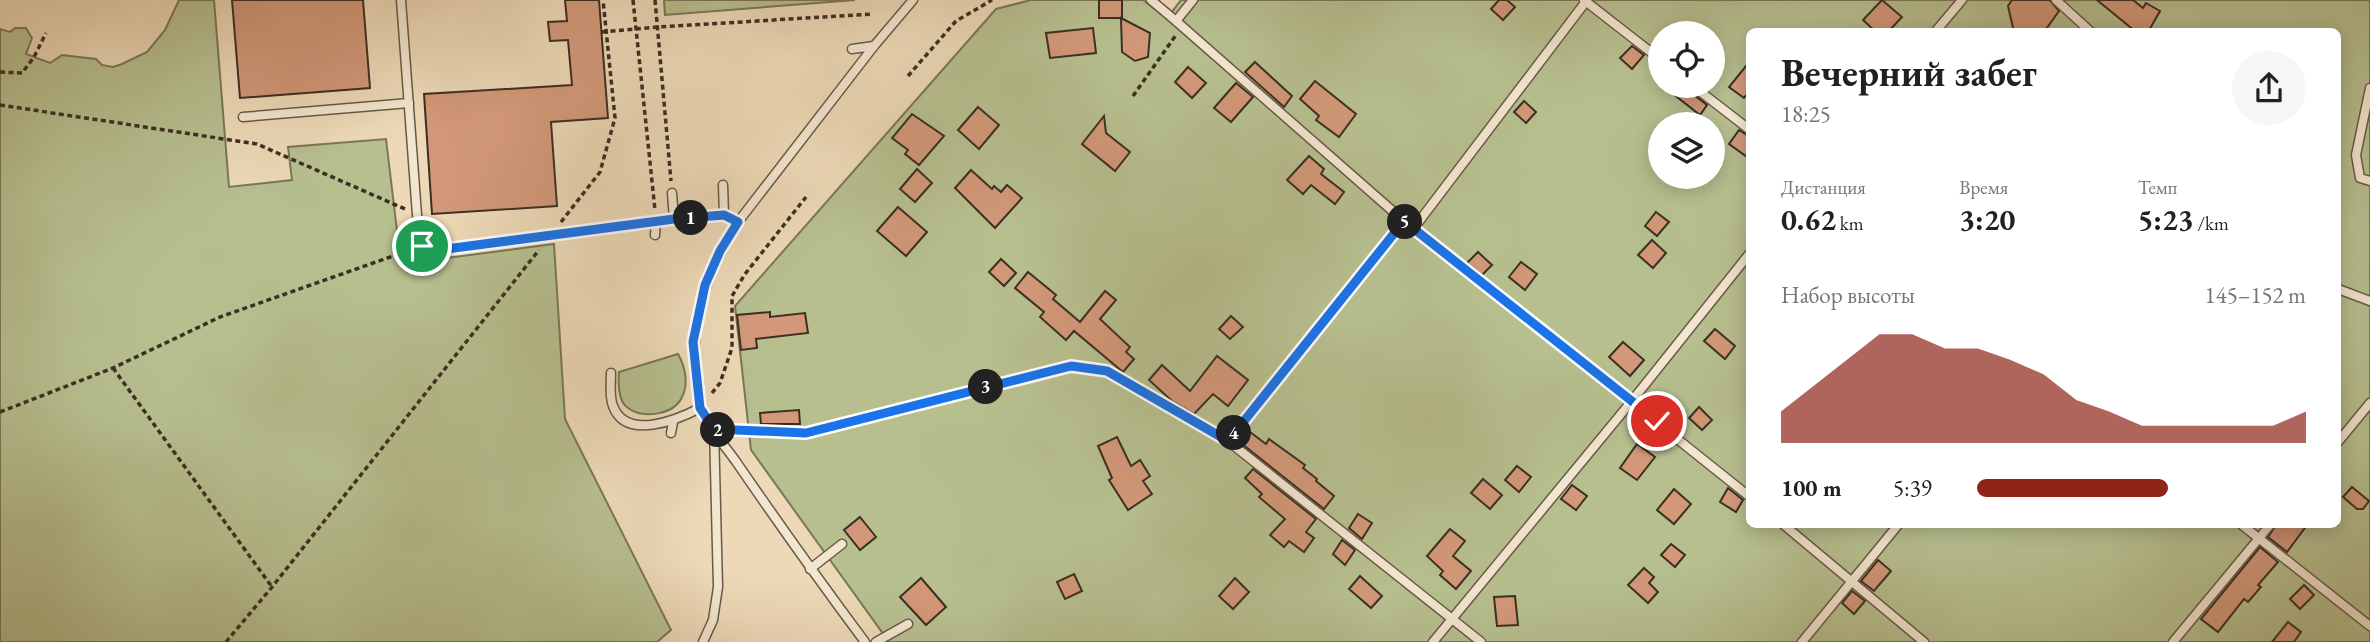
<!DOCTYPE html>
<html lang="ru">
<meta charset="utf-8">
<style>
body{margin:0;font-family:"EB Garamond",serif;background:#f6f6f6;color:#202124;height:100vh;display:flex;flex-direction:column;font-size:26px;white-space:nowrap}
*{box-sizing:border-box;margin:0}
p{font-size:23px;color:#757577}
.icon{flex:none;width:38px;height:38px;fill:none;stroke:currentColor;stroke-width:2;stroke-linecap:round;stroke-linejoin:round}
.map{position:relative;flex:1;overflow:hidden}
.details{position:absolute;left:1746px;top:28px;width:595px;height:500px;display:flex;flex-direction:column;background:#fff;border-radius:10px;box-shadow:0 4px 18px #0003}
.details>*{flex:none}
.buttons{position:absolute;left:1648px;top:21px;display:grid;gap:14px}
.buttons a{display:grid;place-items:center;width:77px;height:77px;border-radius:50%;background:#fff;box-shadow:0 4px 18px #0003;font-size:35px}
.pin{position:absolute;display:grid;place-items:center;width:60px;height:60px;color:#fff;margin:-30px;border:4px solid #fff;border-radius:50%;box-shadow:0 2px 7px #0007}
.km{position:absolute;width:35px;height:35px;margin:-18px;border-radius:50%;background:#222;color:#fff;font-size:19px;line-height:35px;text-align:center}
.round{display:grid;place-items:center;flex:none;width:74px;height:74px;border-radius:37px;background:#f6f6f6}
.summary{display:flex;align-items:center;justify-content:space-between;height:119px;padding:0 35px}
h1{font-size:38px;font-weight:700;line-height:52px}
.metrics{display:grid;grid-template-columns:repeat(3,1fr);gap:10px;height:119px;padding:7px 35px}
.metrics div{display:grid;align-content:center}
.metrics b{font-size:30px;font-weight:700}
.metrics small{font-size:19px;font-weight:400}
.metrics p{font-size:19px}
.chart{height:196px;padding:14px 35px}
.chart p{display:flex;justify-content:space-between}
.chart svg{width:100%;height:126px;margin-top:7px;fill:#8f2418;opacity:.7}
ul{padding:0 35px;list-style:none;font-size:23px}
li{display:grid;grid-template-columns:112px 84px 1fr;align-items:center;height:52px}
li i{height:18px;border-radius:9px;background:#8f2418}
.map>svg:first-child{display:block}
</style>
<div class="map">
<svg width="2370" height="642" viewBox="0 0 2370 642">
<rect width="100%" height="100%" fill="#edd9b7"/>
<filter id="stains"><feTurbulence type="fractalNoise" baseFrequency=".00286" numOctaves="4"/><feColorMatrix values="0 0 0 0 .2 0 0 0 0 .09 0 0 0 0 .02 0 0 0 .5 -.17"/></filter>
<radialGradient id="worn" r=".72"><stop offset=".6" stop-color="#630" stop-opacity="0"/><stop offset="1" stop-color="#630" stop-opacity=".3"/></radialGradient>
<g fill="#b7bf8f" stroke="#7a7758" stroke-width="2" fill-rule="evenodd">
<polygon points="179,0 214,0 229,187 292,180 288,147 386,139 401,264 554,244 565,419 671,630 657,642 0,642 0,29 10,32 15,28 26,28 32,38 26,54 50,63 62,55 96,59 102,65 113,67 122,64 147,52 152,46 165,30"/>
<polygon points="664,0 855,0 665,15"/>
<path d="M 1031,0 L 1143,0 L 1167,18 L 1181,0 L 2370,0 L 2370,642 L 889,642 L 751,450 L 735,306 L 996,9 ZM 1750,32 L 2338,32 L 2338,525 L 1750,525 ZM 1661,33 L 1713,33 L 1713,86 L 1661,86 ZM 1661,124 L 1713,124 L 1713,177 L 1661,177 Z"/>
<path d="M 678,354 C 685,366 689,384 682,397 C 674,415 643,419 628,408 C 618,402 618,382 619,372 Z"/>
</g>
<g fill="#d29879" stroke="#3c2f22" stroke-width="2">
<polygon points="232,0 363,0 370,88 240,98"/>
<polygon points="565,0 599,0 608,118 551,122 557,206 432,214 424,94 572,85 568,40 550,41 548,22 567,21"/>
<rect x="1099" y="0" width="23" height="18"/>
<polygon points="1499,0 1507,0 1515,7 1503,20 1491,9"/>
<polygon points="1882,0 1902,17 1888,32 1876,32 1863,20"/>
<polygon points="2012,0 2050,0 2059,11 2044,32 2014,32 2008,6"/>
<polygon points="2097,0 2133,0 2143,8 2146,3 2160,11 2148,32 2136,32"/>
<polygon points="1121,18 1150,33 1148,57 1135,61 1122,52"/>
<polygon points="1093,28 1096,53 1050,58 1046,33"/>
<polygon points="1632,46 1644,55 1632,69 1620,58"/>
<polygon points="1750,61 1750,91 1744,98 1729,87"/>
<polygon points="1255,62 1292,96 1284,107 1245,72"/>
<polygon points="1188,67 1206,83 1192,98 1175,82"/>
<polygon points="1315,81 1356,114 1339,137 1316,120 1319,116 1300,99"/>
<polygon points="1236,83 1253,97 1231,122 1214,108"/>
<polygon points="1663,86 1686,86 1689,91 1707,105 1700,115"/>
<polygon points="1524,101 1536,112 1526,123 1514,112"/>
<polygon points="978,107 999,125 979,149 958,130"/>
<polygon points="912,114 944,136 919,165 905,154 908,150 892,138"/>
<polygon points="1104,116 1106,133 1130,152 1115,171 1082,144"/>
<polygon points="1739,130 1750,137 1750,159 1729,144"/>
<polygon points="1309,156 1324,169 1321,174 1344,192 1335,204 1311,185 1303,194 1287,180"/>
<polygon points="917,169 932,183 915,202 900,189"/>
<polygon points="971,170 992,189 994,186 1001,192 1007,185 1022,198 995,228 955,188"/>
<polygon points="898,207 927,232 906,256 877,231"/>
<polygon points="1656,212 1669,222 1657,236 1645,226"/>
<polygon points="1652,240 1666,253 1653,268 1638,255"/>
<polygon points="1478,252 1492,265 1482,275 1467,263"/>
<polygon points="1001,259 1016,273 1004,286 989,272"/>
<polygon points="1521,262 1537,274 1525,290 1509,277"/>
<polygon points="1028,272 1056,295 1053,299 1080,322 1105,291 1116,300 1100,319 1130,347 1126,352 1134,359 1123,372 1074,331 1066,340 1040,317 1044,312 1015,288"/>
<polygon points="770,312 770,317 805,313 808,333 756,339 757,348 741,350 737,315"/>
<polygon points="1231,316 1243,327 1230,339 1219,329"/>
<polygon points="1715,329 1735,346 1725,359 1704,341"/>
<polygon points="1623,342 1644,360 1630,376 1609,357"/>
<polygon points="1217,356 1248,380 1228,406 1213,394 1194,414 1172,401 1149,380 1162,365 1190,391"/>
<polygon points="1699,407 1712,420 1702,430 1689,418"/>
<polygon points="799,410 800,424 761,424 760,413"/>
<polygon points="1246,429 1266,444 1269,439 1305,465 1303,468 1317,479 1316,481 1334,496 1324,509 1237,440"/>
<polygon points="1117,437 1131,466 1140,460 1150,476 1143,481 1152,494 1128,510 1109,480 1112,478 1098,446"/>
<polygon points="1637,444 1655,457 1637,480 1620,468"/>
<polygon points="1517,466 1531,477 1519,492 1505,480"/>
<polygon points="1253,469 1316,519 1306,532 1314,538 1304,552 1289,541 1284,547 1270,535 1285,519 1259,497 1262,494 1245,478"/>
<polygon points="1483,479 1502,495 1490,509 1471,493"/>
<polygon points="1572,485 1587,496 1576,510 1561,499"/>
<polygon points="2352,487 2369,501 2363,509 2357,509 2343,497"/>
<polygon points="1728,488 1743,500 1736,512 1720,502"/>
<polygon points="1674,489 1691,504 1674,524 1657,510"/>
<polygon points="1358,514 1372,523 1362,539 1349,528"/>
<polygon points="860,517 876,537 860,550 844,530"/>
<polygon points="2276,525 2307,525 2287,552 2268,537"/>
<polygon points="1450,529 1465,541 1453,556 1471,571 1456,589 1440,575 1443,571 1427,556"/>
<polygon points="1342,540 1355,550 1345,565 1333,554"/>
<polygon points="1671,544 1685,555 1675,567 1661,555"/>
<polygon points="2260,547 2278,562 2258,585 2261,587 2248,602 2244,599 2218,632 2201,619"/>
<polygon points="1878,560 1891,571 1874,591 1861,581"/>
<polygon points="1644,568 1654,577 1649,583 1658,592 1648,603 1628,585"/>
<polygon points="1074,574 1082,591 1065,599 1057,582"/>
<polygon points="1360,576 1382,596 1371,608 1349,589"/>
<polygon points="921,578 946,607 926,625 900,597"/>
<polygon points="1235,578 1249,592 1233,609 1219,596"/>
<polygon points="2304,585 2314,595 2300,609 2290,599"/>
<polygon points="1852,591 1865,601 1854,614 1842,603"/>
<polygon points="1515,596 1518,625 1497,626 1494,597"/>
<polygon points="2288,622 2301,632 2294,642 2272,642"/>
</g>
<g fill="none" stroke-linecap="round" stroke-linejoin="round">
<g stroke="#685a47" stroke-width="11">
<g id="service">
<polyline points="401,0 417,215 422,246 425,250 431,251 674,219 724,215 738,222"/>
<polyline points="1151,0 1176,21"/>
<polyline points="1193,0 1176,21 1404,221 1750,497"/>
<polyline points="1584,0 1661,60"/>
<polyline points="2056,0 2091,32"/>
<polyline points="1935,32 1962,0"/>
<polyline points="852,49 874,46"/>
<polyline points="1693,86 1750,130"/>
<polyline points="2370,88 2356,155 2360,178 2370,181"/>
<polyline points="243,117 409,103"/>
<polyline points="723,185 724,215"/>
<polyline points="672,193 674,219"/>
<polyline points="655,235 656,221"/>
<polyline points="2338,289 2370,301"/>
<path d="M 611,373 C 611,383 609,396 613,406 C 626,441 677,420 700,408"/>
<polyline points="671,433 673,422"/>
<polyline points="1228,441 1404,221 1414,228 1587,0"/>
<polyline points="2338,442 2370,403"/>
<polyline points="1784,525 1924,642"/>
<polyline points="2242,525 2370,626"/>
<polyline points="810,569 842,544"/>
<polyline points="703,642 713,620 718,587 714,429 806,433 1071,366 1107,371 1228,441 1481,642"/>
<path d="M 865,642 C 821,583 779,524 737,463 C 727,448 703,422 700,405 C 685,335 701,282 738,222 L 874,46 L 913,0"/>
<polyline points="876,642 908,624"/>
<polyline points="1433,642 1631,402 1750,253"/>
<polyline points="1802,642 1898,525"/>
<polyline points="2173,642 2270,525"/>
</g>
</g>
<g stroke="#3c2f22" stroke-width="3.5" stroke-dasharray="5 3.5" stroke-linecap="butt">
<polyline points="633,0 655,210"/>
<polyline points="655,0 671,181"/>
<polyline points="602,32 658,27 873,14"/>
<polyline points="0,72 22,73 34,57 46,33"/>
<polyline points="908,76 956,21 992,0"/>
<polyline points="1133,96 1176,35"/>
<polyline points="0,105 257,144 405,209"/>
<polyline points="561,222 600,172 615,118 603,0"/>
<polyline points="113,368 272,587"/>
<polyline points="712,393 720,383 732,348 732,296 745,274 806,197"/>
<polyline points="0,412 113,368 220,317 410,250"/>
<polyline points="226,642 272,587 539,250"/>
</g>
<use href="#service" stroke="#f3e6d0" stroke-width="8"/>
</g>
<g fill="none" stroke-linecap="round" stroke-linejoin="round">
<g stroke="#fff" stroke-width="14">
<polyline id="route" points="422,246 425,250 431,251 674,219 724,215 738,222 720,251 705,285 693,342 700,408 714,429 806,433 1071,366 1107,371 1228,441 1404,221 1657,421"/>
</g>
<use href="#route" stroke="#1a73e8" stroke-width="9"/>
</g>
<rect width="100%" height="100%" filter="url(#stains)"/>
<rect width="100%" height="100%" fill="url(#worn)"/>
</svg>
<div class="buttons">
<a><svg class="icon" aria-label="locate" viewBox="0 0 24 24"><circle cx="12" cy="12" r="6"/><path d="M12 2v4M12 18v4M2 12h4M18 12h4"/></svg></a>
<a><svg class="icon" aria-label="layers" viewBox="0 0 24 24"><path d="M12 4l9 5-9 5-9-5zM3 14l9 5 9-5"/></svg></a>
</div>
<div class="pin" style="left:422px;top:246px;background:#1e9e55"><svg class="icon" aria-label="arrive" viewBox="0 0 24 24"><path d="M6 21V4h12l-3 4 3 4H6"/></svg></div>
<div class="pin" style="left:1657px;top:421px;background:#d93025"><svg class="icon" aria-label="check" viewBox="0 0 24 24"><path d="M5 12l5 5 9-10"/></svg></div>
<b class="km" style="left:691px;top:218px">1</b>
<b class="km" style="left:718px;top:430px">2</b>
<b class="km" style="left:986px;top:387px">3</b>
<b class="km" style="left:1234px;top:433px">4</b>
<b class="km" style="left:1405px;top:222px">5</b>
<section class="details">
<div class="summary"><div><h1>Вечерний забег</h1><p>18:25</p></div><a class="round"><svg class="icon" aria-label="share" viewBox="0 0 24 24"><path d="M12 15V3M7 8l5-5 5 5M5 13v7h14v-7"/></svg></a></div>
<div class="metrics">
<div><p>Дистанция</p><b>0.62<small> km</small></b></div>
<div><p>Время</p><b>3:20</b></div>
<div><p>Темп</p><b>5:23<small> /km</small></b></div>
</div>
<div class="chart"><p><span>Набор высоты</span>145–152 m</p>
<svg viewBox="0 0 160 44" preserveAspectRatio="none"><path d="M0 44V33L10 24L20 15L30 6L40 6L50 11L60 11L70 15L80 20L90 29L100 33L110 38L120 38L130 38L140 38L150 38L160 33V44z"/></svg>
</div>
<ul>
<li><b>100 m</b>5:39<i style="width:58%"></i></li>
</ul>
</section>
</div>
